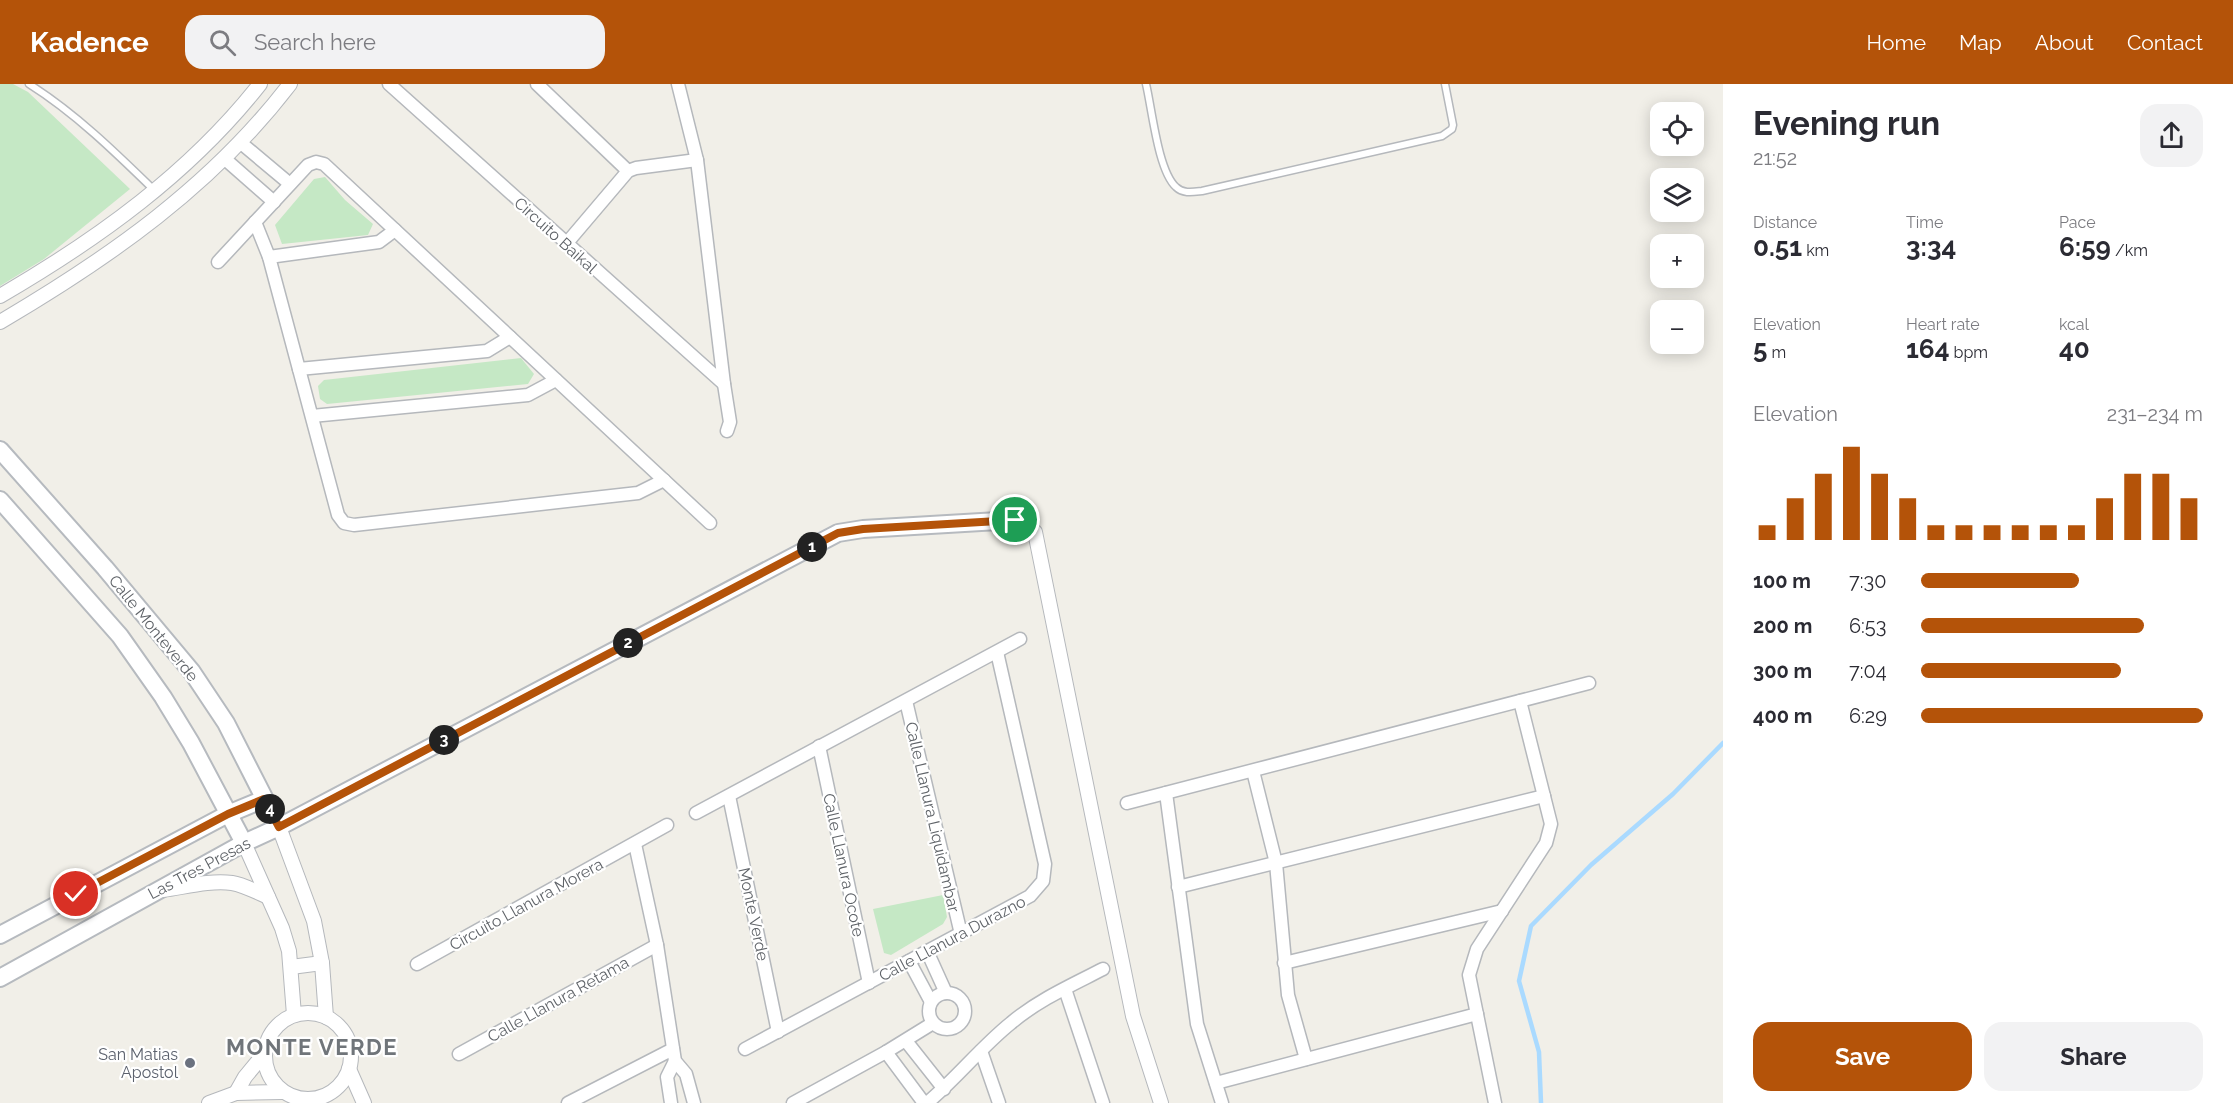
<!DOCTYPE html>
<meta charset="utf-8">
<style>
body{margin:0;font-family:Raleway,sans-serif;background:#f2f2f3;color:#2b2b33;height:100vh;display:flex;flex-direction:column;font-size:22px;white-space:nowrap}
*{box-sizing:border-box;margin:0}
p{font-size:20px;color:#7c7c81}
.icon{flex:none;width:33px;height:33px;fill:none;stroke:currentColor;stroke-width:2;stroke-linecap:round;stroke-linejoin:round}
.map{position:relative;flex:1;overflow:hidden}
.sheet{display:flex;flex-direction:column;background:#fff;width:510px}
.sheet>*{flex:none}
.tools{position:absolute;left:1650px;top:18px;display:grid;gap:12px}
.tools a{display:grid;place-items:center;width:54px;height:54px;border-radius:12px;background:#fff;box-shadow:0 3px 15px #0003;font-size:30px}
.pin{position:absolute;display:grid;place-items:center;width:51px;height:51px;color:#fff;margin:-26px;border:3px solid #fff;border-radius:50%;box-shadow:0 2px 6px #0007}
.km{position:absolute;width:30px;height:30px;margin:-15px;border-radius:50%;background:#222;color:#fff;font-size:16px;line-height:30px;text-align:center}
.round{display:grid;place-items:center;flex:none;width:63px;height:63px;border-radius:18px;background:#f2f2f3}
.overview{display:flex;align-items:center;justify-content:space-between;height:102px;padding:0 30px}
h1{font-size:33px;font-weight:700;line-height:45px}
.figures{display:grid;grid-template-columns:repeat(3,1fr);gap:9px;height:102px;padding:6px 30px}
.figures div{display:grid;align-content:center}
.figures b{font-size:26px;font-weight:700}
.figures small{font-size:16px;font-weight:400}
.figures p{font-size:16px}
.chart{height:168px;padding:12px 30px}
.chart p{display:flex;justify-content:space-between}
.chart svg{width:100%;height:108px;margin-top:6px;stroke:#b45309;stroke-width:6}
.primary-button{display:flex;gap:12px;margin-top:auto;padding:12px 30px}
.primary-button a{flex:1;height:69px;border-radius:18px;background:#b45309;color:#fff;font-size:24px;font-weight:700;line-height:69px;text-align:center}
.primary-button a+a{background:#f2f2f3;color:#2b2b33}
ul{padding:0 30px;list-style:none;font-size:20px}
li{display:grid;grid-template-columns:96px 72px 1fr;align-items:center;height:45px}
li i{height:15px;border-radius:8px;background:#b45309}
header{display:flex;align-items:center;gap:36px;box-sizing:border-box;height:84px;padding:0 30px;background:#b45309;color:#fff}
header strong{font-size:28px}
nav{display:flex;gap:33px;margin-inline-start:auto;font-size:21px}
.search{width:420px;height:54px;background:#f2f2f3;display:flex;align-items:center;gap:15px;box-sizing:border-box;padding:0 21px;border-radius:18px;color:#7c7c81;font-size:22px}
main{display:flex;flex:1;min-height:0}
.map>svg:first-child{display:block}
</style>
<header>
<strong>Kadence</strong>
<div class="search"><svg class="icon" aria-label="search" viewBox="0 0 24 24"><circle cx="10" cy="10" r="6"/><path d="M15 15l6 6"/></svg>Search here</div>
<nav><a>Home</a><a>Map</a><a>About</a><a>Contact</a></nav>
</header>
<main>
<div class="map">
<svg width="1723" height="1019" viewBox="0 0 1723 1019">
<rect width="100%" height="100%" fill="#f1efe8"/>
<g fill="#c5e8c5">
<polygon points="0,0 13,0 28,8 130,105 44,175 0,202"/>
<polygon points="325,93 345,116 373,140 368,151 282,160 275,141 314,95"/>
<polygon points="521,274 534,290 528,300 327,320 320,315 318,302 324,296"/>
<polygon points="943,811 947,833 943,840 891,871 884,869 873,825"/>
</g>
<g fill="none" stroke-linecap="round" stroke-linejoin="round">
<polyline stroke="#aadaff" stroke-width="4.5" points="1541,1019 1539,968 1519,897 1531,842 1591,781 1673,710 1723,659"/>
<g stroke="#b5b8bc" stroke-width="9">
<g id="service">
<path d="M 29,0 C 75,29 115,68 154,106"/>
<path d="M 1146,0 C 1152,25 1158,87 1176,103 C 1183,110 1193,108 1202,107 L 1442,52 L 1452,45 L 1453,41 L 1445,0"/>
<polyline points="318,1015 320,1019"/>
</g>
</g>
<g stroke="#b5b8bc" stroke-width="15">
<g id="minor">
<polyline points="389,0 724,300"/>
<polyline points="537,0 628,87"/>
<polyline points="678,0 697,76 724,300 730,338 727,347"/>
<polyline points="241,59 290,100"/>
<polyline points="225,75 274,118"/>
<polyline points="255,138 269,173 338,431 344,439 354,441 638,409 664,396"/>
<polyline points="566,160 628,87 636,84 697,76"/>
<polyline points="269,173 379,158 395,146"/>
<polyline points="218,178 308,81 316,78 324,80 710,439"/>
<polyline points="299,285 487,267 510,253"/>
<polyline points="312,332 528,311 556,296"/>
<polyline points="906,617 961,850"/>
<polyline points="819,662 869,899"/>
<polyline points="1253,687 1276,779 1288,911 1306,975"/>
<polyline points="1166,709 1197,940 1222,1019"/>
<polyline points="729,712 778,948"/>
<polyline points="1127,719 1589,599"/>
<polyline points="696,729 1020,555"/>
<polyline points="635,760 657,861 675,977 686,990 694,1019"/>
<polyline points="1178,803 1544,712"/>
<polyline points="927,867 946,909"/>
<polyline points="909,877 931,918"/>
<polyline points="1284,879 1502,827"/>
<polyline points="417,880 667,741"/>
<polyline points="1065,905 1103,1019"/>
<circle cx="947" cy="927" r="18"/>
<polyline points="906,957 944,1005"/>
<polyline points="745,965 1030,812 1043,797 1045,780 997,568"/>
<polyline points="981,967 999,1019"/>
<polyline points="886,968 924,1019"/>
<polyline points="459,970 657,861"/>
<polyline points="1216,999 1477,930"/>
<polyline points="568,1019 673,965"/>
<polyline points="671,1019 667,993 675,977"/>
<polyline points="793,1019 886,968 933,939"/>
<path d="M 927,1019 C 957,994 981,963 1011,939 C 1038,916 1072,901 1103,885"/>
<polyline points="1495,1019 1469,891 1477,865 1546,759 1551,740 1520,617"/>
</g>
</g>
<g stroke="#b5b8bc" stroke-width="16">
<g id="tertiary">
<path d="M 0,212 C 98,155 190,89 260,0"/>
<path d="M 0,238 C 109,174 212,102 290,0"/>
<polyline points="1027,440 1035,448 1133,932 1161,1019"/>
<polyline points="279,743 314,837 322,879 326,933"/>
<polyline points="244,759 282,844 289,867 294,931"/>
<path d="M 163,806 C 185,803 210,796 232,799 C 244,801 257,808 268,813"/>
<polyline points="291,883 322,879"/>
<circle cx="308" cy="972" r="43"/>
<polyline points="349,985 364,1019"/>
<polyline points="236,1009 245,993 264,970"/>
<polyline points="209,1019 236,1009 282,1008"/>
</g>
</g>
<g stroke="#b6babf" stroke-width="20">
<g id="secondary">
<polyline points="0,366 105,484 192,588 226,639 279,743"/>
<polyline points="0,416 120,552 163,613 191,659 244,759"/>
<polyline points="0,851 228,730 264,715"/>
<polyline points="0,894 244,759 279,743 838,449 863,445 1015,436 1027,440"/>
</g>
</g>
<use href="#service" stroke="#fff" stroke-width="6"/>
<use href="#minor" stroke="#fff" stroke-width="12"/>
<use href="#tertiary" stroke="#fff" stroke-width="14"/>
<use href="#secondary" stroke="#fff" stroke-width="16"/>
</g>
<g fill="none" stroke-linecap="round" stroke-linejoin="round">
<g stroke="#fff" stroke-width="12">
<polyline id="route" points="76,810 228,730 264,715 279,743 838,449 863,445 1015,436"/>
</g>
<use href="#route" stroke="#b45309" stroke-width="8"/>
</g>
<circle fill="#6b7280" stroke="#fff" stroke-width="2" cx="190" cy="979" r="6"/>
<g text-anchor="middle" stroke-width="4.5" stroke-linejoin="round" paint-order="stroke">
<g font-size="16" fill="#5f6368" stroke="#fff">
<text transform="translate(556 151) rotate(42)" y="6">Circuito Baikal</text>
<text transform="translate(154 544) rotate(51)" y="6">Calle Monteverde</text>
<text transform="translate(933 733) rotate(77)" y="6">Calle Llanura Liquidambar</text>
<text transform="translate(844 781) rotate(78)" y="6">Calle Llanura Ocote</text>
<text transform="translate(199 784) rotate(-28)" y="6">Las Tres Presas</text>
<text transform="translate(526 820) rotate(-29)" y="6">Circuito Llanura Morera</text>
<text transform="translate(754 830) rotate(78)" y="6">Monte Verde</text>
<text transform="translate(952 854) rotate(-28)" y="6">Calle Llanura Durazno</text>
<text transform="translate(558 915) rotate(-29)" y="6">Calle Llanura Retama</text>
</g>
<g font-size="16" fill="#5b616d" stroke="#fff" text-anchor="end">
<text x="178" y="976">San Matias<tspan x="178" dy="18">Apostol</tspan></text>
</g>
<g font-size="22" font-weight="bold" letter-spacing="1.5" fill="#70757a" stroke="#fff">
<text x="312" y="971">MONTE VERDE</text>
</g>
</g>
</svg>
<div class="tools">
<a><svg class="icon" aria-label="locate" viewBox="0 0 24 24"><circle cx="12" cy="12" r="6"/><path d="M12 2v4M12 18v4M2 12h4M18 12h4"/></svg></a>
<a><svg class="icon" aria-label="layers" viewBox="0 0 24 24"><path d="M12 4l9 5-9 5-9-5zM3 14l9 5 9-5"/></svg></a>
<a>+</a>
<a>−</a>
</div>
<div class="pin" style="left:1015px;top:436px;background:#1e9e55"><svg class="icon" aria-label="arrive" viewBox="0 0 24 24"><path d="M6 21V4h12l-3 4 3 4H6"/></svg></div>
<div class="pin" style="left:76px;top:810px;background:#d93025"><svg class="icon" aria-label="check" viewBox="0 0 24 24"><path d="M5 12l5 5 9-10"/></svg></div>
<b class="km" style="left:812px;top:463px">1</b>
<b class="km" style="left:628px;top:559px">2</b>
<b class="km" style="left:444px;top:656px">3</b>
<b class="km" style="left:270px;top:725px">4</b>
</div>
<section class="sheet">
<div class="overview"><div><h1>Evening run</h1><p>21:52</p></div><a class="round"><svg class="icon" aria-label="share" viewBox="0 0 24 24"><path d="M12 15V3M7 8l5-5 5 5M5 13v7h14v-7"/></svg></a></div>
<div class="figures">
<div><p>Distance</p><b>0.51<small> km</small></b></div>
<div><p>Time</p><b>3:34</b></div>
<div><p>Pace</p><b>6:59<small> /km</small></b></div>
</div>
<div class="figures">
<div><p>Elevation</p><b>5<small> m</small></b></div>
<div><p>Heart rate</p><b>164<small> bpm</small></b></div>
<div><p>kcal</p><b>40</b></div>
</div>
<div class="chart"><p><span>Elevation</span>231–234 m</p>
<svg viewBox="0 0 160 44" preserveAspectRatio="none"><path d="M5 44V38M15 44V27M25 44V17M35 44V6M45 44V17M55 44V27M65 44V38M75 44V38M85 44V38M95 44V38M105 44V38M115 44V38M125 44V27M135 44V17M145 44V17M155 44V27"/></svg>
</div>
<ul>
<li><b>100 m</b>7:30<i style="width:56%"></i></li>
<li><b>200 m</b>6:53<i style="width:79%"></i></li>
<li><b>300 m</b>7:04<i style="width:71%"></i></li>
<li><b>400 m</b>6:29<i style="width:100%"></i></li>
</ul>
<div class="primary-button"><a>Save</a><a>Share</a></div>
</section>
</main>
